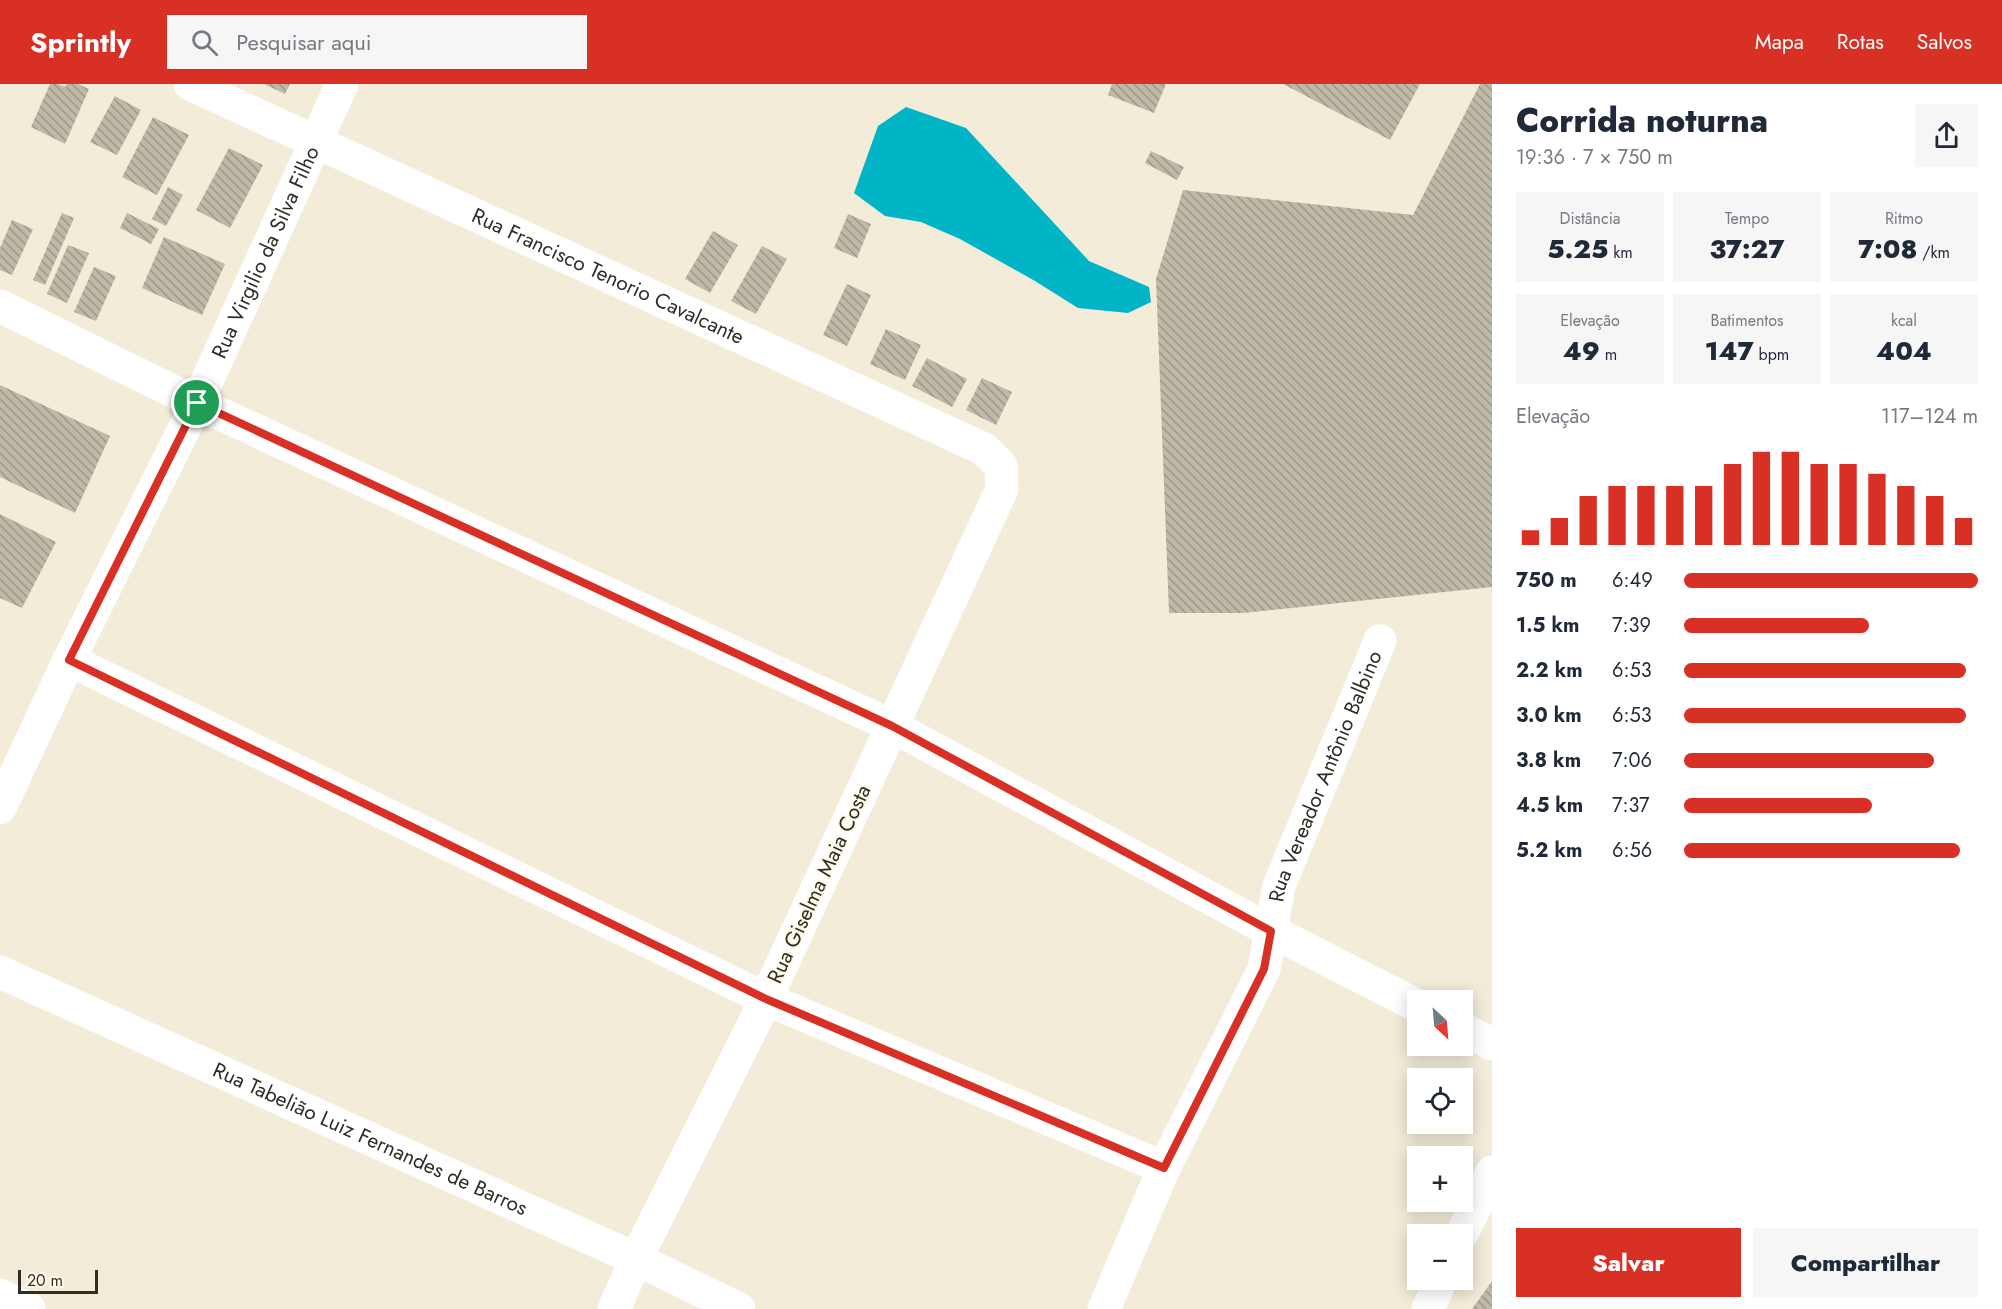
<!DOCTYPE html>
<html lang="pt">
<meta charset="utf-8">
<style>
body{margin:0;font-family:Jost,sans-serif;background:#f6f6f7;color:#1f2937;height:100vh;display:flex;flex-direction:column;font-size:22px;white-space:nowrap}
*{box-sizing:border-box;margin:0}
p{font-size:20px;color:#747a83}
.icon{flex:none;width:33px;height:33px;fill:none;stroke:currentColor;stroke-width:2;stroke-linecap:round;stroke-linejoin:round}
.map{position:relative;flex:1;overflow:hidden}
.drawer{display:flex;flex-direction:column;background:#fff;width:510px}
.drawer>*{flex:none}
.needle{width:39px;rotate:154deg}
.buttons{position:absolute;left:1407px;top:906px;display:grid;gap:12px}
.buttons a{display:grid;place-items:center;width:66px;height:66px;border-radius:0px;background:#fff;box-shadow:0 3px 15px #0003;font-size:30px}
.scale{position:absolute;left:18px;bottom:15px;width:80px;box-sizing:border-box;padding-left:6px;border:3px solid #2f2d25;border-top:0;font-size:16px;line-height:21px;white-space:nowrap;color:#2f2d25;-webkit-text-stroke:4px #fffaea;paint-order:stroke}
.pin{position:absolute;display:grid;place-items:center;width:51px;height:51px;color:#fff;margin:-26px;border:3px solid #fff;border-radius:50%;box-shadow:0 2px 6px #0007}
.round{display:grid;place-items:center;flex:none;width:63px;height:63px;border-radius:0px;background:#f6f6f7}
.overview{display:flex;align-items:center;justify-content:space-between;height:102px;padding:0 24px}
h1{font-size:33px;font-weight:800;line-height:45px}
.metrics{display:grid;grid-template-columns:repeat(3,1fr);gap:9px;height:102px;padding:6px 24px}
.metrics div{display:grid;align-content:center;border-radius:0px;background:#f6f6f7;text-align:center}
.metrics b{font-size:26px;font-weight:800}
.metrics small{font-size:16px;font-weight:400}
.metrics p{font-size:16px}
.chart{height:168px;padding:12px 24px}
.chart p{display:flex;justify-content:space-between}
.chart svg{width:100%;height:108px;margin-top:6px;stroke:#d93025;stroke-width:6}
.cta{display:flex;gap:12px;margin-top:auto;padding:12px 24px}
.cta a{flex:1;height:69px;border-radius:0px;background:#d93025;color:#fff;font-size:24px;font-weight:800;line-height:69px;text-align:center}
.cta a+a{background:#f6f6f7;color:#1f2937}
ul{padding:0 24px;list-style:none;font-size:20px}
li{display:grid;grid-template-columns:96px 72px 1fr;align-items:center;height:45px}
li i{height:15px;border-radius:8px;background:#d93025}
header{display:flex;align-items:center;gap:36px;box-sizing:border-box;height:84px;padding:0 30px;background:#d93025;color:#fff}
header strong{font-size:28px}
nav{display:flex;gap:33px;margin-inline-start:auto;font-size:21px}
.search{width:420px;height:54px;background:#f6f6f7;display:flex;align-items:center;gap:15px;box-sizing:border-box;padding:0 21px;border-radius:0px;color:#747a83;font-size:22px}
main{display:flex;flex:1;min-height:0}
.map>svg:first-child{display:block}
</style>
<header>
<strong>Sprintly</strong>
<div class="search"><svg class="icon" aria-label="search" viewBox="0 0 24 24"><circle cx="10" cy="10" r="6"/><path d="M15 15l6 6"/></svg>Pesquisar aqui</div>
<nav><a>Mapa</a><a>Rotas</a><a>Salvos</a></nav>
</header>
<main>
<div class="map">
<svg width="1492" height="1225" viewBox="0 0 1492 1225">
<defs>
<pattern id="building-back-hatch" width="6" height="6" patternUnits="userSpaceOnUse" patternTransform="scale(1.5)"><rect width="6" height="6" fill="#bfbaa7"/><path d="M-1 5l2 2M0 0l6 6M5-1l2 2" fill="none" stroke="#9c9888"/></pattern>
</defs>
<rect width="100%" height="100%" fill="#f2ecd9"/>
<polygon fill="#01b5c6" points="906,23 966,44 1089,177 1149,203 1151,218 1128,229 1078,224 1035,197 960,155 921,138 885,132 854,109 878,42"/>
<g fill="url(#building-back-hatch)">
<polygon points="50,0 58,0 65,3 67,0 78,0 89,5 65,60 31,43"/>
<polygon points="264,0 290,0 285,10"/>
<polygon points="1112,0 1166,0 1154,29 1108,11"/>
<polygon points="1283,0 1420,0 1390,56"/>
<polygon points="1480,0 1492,0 1492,503 1244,529 1169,529 1156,195 1183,106 1413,131"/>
<polygon points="115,12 141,26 117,71 90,58"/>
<polygon points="153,33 189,51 157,111 122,93"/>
<polygon points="229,64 263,81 230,144 196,126"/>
<polygon points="1151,67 1184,83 1177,96 1145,79"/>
<polygon points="168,103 183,111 166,142 152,135"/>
<polygon points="62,129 74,134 45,201 33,196"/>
<polygon points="127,129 159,145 151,160 120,144"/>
<polygon points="848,130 871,140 857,174 834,164"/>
<polygon points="12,136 33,145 12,191 0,186 0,164"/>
<polygon points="713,147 738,161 710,209 685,195"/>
<polygon points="164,153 225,180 202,231 142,204"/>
<polygon points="68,161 89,169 67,219 47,210"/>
<polygon points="762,162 787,175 756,230 731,217"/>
<polygon points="94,183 116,192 96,237 74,228"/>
<polygon points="847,200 871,211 847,262 823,251"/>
<polygon points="886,245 921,261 905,296 870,280"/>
<polygon points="927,274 967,295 952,323 912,302"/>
<polygon points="982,294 1012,308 996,341 966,326"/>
<polygon points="0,301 110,352 75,429 0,393"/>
<polygon points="0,430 56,458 22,524 0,514"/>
<polygon points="1492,1197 1492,1225 1472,1225"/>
</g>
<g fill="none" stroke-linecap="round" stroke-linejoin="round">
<g stroke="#fff" stroke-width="33">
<path id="s1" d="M 190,0 L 984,365 L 1001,382 L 1002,405 L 766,915 L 636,1175 L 614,1225"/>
<polyline points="0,222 197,319 892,642 1271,847 1418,922"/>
<polyline points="69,576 766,915 1164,1084"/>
<path id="s2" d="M 0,724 L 69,576 L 197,319 L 342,0"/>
<path id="s3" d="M 0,888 L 636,1175 L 739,1225"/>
<polyline points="1462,945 1492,960"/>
<polyline points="1462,1150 1492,1088"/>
<polyline points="0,1211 29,1225"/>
<path id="s4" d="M 1104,1225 L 1164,1084 L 1264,885 L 1279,802 L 1380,557"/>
<polyline points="1428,1225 1441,1196"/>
</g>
</g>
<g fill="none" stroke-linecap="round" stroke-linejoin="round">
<g stroke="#fff" stroke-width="12">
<polygon id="route" points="197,319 892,642 1271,847 1264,885 1164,1084 766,915 69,576"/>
</g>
<use href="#route" stroke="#d93025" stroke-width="8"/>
</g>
<g text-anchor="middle" stroke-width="4.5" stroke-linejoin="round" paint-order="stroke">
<g font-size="21" fill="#2f2d25" stroke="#fffaea">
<text dy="7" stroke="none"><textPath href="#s2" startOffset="616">Rua Virgilio da Silva Filho</textPath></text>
<text dy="7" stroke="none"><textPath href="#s1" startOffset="460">Rua Francisco Tenorio Cavalcante</textPath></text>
<text dy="7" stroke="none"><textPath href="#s4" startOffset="579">Rua Vereador Antônio Balbino</textPath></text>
<text transform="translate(819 800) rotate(-65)" y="7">Rua Giselma Maia Costa</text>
<text dy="7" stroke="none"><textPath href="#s3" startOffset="406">Rua Tabelião Luiz Fernandes de Barros</textPath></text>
</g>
</g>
</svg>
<div class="buttons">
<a><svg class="needle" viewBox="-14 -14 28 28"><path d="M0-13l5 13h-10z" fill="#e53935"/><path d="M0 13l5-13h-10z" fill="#747a83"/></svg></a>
<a><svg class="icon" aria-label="locate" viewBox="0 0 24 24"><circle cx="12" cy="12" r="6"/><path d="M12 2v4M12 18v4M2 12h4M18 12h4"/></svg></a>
<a>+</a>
<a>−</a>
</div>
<div class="scale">20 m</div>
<div class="pin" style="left:197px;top:319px;background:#1e9e55"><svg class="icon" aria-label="arrive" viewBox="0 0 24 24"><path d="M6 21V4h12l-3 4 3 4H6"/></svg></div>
</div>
<section class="drawer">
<div class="overview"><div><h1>Corrida noturna</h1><p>19:36 · 7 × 750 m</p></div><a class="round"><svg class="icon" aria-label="share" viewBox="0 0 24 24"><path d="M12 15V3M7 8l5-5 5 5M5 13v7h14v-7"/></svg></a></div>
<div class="metrics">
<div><p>Distância</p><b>5.25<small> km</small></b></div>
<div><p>Tempo</p><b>37:27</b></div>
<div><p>Ritmo</p><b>7:08<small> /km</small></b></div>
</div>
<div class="metrics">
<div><p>Elevação</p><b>49<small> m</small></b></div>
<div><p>Batimentos</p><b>147<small> bpm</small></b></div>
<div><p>kcal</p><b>404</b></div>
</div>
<div class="chart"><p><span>Elevação</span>117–124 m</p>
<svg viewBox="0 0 160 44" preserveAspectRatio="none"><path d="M5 44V38M15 44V33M25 44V24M35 44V20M45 44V20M55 44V20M65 44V20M75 44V11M85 44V6M95 44V6M105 44V11M115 44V11M125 44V15M135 44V20M145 44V24M155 44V33"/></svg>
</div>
<ul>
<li><b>750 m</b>6:49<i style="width:100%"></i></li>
<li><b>1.5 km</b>7:39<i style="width:63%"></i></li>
<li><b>2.2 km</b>6:53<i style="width:96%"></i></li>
<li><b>3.0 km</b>6:53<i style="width:96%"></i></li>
<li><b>3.8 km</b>7:06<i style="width:85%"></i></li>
<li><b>4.5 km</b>7:37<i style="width:64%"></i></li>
<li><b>5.2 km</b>6:56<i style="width:94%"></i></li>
</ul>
<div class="cta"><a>Salvar</a><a>Compartilhar</a></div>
</section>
</main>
